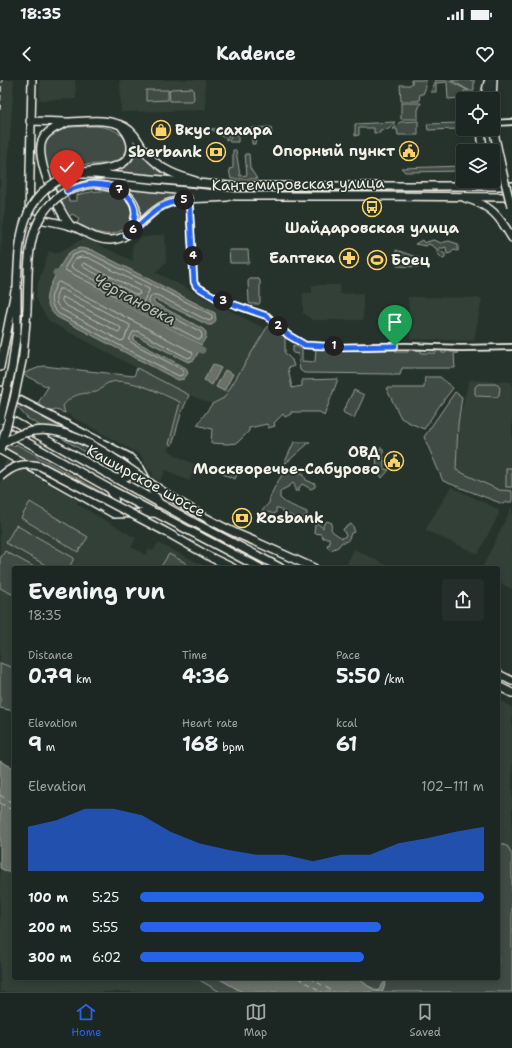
<!DOCTYPE html>
<meta charset="utf-8">
<style>
body{margin:0;font-family:"Shantell Sans",sans-serif;background:#252e2a;color:#f1f3f6;height:100vh;display:flex;flex-direction:column;font-size:15px;white-space:nowrap}
*{box-sizing:border-box;margin:0}
p{font-size:13px;color:#a0a5a5}
.icon{flex:none;width:22px;height:22px;fill:none;stroke:currentColor;stroke-width:2;stroke-linecap:round;stroke-linejoin:round}
.map{position:relative;flex:1;overflow:hidden}
.details{position:absolute;left:12px;top:486px;width:488px;height:414px;display:flex;flex-direction:column;background:#1c2622;border-radius:4px;box-shadow:0 2px 6px #0003,0 0 0 1px #3a4340}
.details>*{flex:none}
.controls{position:absolute;left:456px;top:12px;display:grid;gap:8px}
.controls a{display:grid;place-items:center;width:44px;height:44px;border-radius:4px;background:#1c2622;box-shadow:0 2px 6px #0003,0 0 0 1px #3a4340;font-size:20px}
.pin{position:absolute;display:grid;place-items:center;width:34px;height:34px;color:#fff;margin:-41px -17px;border-radius:50% 50% 50% 0;rotate:-45deg;box-shadow:0 0 4px #0007}
.pin .icon{rotate:45deg}
.km{position:absolute;width:20px;height:20px;margin:-10px;border-radius:50%;background:#222;color:#fff;font-size:11px;line-height:20px;text-align:center}
.round{display:grid;place-items:center;flex:none;width:42px;height:42px;border-radius:4px;background:#252e2a}
.headline{display:flex;align-items:center;justify-content:space-between;height:68px;padding:0 16px}
h1{font-size:22px;font-weight:700;line-height:30px}
.figures{display:grid;grid-template-columns:repeat(3,1fr);gap:6px;height:68px;padding:4px 16px}
.figures div{display:grid;align-content:center}
.figures b{font-size:20px;font-weight:700}
.figures small{font-size:11px;font-weight:400}
.figures p{font-size:11px}
.chart{height:112px;padding:8px 16px}
.chart p{display:flex;justify-content:space-between}
.chart svg{width:100%;height:72px;margin-top:4px;fill:#2563eb;opacity:.7}
ul{padding:0 16px;list-style:none;font-size:13px}
li{display:grid;grid-template-columns:64px 48px 1fr;align-items:center;height:30px}
li i{height:10px;border-radius:5px;background:#2563eb}
.status{display:flex;justify-content:space-between;align-items:center;height:28px;padding:0 20px;background:#1c2622;direction:ltr}
.status svg{height:11px;fill:currentColor}
header{display:flex;justify-content:space-between;align-items:center;height:52px;padding:0 16px;background:#1c2622;font-size:18px;font-weight:700}
.dock{display:flex;justify-content:space-around;align-items:center;height:56px;border-top:1px solid #3a4340;background:#1c2622;font-size:11px;color:#a0a5a5}
.dock a{display:grid;justify-items:center;gap:2px}
.dock .on{color:#2563eb}
.map>svg:first-child{display:block}
</style>
<div class="status"><b>18:35</b><svg viewBox="0 0 49 12"><path d="M0 12V9h3v3zM5 12V6h3v6zM10 12V3h3v9zM15 12V0h3v12zM26 1h20v11H26zM47 4h2v5h-2z"/></svg></div>
<header><svg class="icon" aria-label="back" viewBox="0 0 24 24"><path d="M15 5l-7 7 7 7"/></svg>Kadence<svg class="icon" aria-label="heart" viewBox="0 0 24 24"><path d="M12 20l-8-8c-3-5 5-10 8-4 3-6 11-1 8 4z"/></svg></header>
<div class="map">
<svg width="512" height="912" viewBox="0 0 512 912">
<rect width="100%" height="100%" fill="#26332d"/>
<filter id="ink" filterUnits="userSpaceOnUse"><feTurbulence type="fractalNoise" baseFrequency=".025" numOctaves="2"/><feDisplacementMap in="SourceGraphic" scale="8" xChannelSelector="R" yChannelSelector="G"/><feConvolveMatrix kernelMatrix="1 2 1 2 8 2 1 2 1" color-interpolation-filters="sRGB"/></filter>
<g filter="url(#ink)">
<g fill="#333f39">
<polygon points="0,0 14,0 5,129 0,177"/>
<polygon points="40,0 75,0 76,19 39,20"/>
<polygon points="120,0 205,0 206,30 121,32"/>
<polygon points="165,154 166,183 155,192 266,249 224,318 212,324 189,315 137,288 50,242 42,230 36,218 37,206 49,171 56,174 84,158 133,181 132,166 140,158"/>
<polygon points="312,205 340,205 340,214 363,213 363,240 312,240 303,233 303,213 312,213"/>
<polygon points="408,217 482,218 474,261 410,259"/>
<polygon points="469,300 512,302 512,411 499,410 456,390 458,344"/>
<polygon points="129,302 180,322 169,363 172,365 167,369 179,377 196,385 189,401 166,390 160,401 151,396 153,393 148,389 141,375 65,333 63,326 68,319 80,313 98,311 108,303"/>
<polygon points="6,380 79,421 77,424 136,458 131,467 146,475 149,469 153,471 158,463 209,488 14,488 14,588 0,583 0,393"/>
<polygon points="451,407 498,429 499,434 478,474 425,450"/>
<polygon points="512,426 512,509 498,502 498,488 482,488"/>
<polygon points="354,469 389,486 393,488 345,488"/>
<polygon points="498,620 512,627 512,774 508,767 498,762"/>
<polygon points="0,788 14,795 14,898 196,898 220,912 0,912"/>
</g>
<g fill="#414b45" stroke="#9a9e96">
<polygon points="411,0 426,0 425,2 426,7 423,14 420,14 419,21 401,21 400,5 410,5 413,2 411,2"/>
<polygon points="436,0 448,0 467,10 469,11 464,11 463,22 462,18 448,19 447,2 436,3 436,12 431,12"/>
<polygon points="451,0 474,0 474,11 470,11"/>
<polygon points="192,8 193,9 194,19 192,21 170,21 169,11 171,9"/>
<polygon points="168,10 168,20 146,21 146,10"/>
<polygon points="401,23 421,23 418,30 418,39 401,39"/>
<polygon points="418,41 418,55 398,55 397,49 393,49 400,42"/>
<polygon points="395,42 389,49 380,50 380,53 374,53 374,48 359,48 359,55 355,56 355,44"/>
<polygon points="460,43 460,49 428,50 427,44"/>
<path d="M 90,46 C 104,46 122,49 127,64 C 127,88 97,83 80,85 C 73,86 65,87 59,91 L 69,121 L 77,121 L 77,115 C 89,112 102,109 114,113 C 140,120 136,151 110,154 C 99,155 87,148 77,144 L 79,138 L 72,134 L 68,138 L 64,134 L 42,77 C 41,46 66,47 90,46 Z"/>
<polygon points="271,47 272,54 256,56 255,64 252,64 252,48"/>
<polygon points="232,48 227,60 211,49"/>
<polygon points="234,48 249,48 249,52 238,53 238,62 230,62 229,61"/>
<path d="M 135,62 L 173,97 L 173,98 L 115,92 C 129,84 137,83 135,62 Z"/>
<polygon points="233,70 236,70 240,96 247,95 245,74 249,74 250,88 257,99 231,99 229,89 233,88"/>
<polygon points="463,86 463,91 405,92 401,88"/>
<path d="M 129,109 L 192,116 L 181,118 L 138,142 C 143,129 136,119 129,109 Z"/>
<polygon points="422,160 424,163 433,160 439,162 440,163 449,161 458,164 458,171 454,170 451,173 447,174 446,167 443,168 439,168 439,170 445,174 445,178 443,179 437,173 437,169 429,164 426,166 415,164"/>
<polygon points="229,170 248,170 249,183 230,183"/>
<polygon points="396,170 419,178 419,187 397,186"/>
<polygon points="250,199 259,199 260,201 260,222 259,224 250,224 249,222 248,201"/>
<polygon points="271,243 281,253 285,252 285,273 292,280 294,286 288,288 292,308 302,306 302,300 338,299 324,336 320,332 291,332 291,334 285,337 283,334 274,343 275,346 268,348 267,344 249,348 249,351 237,363 227,364 211,363 212,349 197,345 212,324 224,318 266,249"/>
<polygon points="293,265 302,269 302,281 315,282 316,268 396,269 396,272 408,272 408,270 421,270 421,273 436,273 437,267 442,268 442,273 446,273 446,268 450,268 450,272 457,272 458,273 454,274 455,288 402,288 400,295 392,295 392,294 304,293 300,290 298,274 293,273"/>
<path d="M 43,286 L 134,296 L 137,288 L 189,315 L 181,334 L 172,365 L 169,364 L 180,322 C 161,314 128,296 108,303 C 103,305 101,311 96,312 C 81,314 73,313 63,326 L 65,333 L 56,330 L 49,332 L 38,323 L 48,307 L 22,294 Z"/>
<polygon points="425,297 440,297 453,308 440,325 424,349 410,343 401,338 386,308 424,308"/>
<polygon points="478,304 497,304 500,308 499,315 497,317 477,316 475,314 475,307"/>
<polygon points="354,310 364,315 364,316 354,338 344,333 343,331"/>
<polygon points="455,312 462,317 458,344 456,390 499,410 512,411 512,422 507,422 503,424 443,401 424,357"/>
<polygon points="12,321 128,384 129,386 128,393 123,394 27,338"/>
<polygon points="294,362 310,362 286,383 285,382"/>
<polygon points="0,363 15,366 16,364 110,417 112,420 103,422 0,365"/>
<path d="M 380,368 L 382,368 L 383,370 L 384,389 L 389,390 L 382,398 C 376,387 374,379 380,368 Z"/>
<polygon points="227,385 240,386 235,399 223,394"/>
<rect x="506" y="388" width="6" height="19"/>
<path d="M 287,389 L 297,393 L 303,393 L 306,400 L 315,404 L 315,407 L 311,409 L 302,404 L 299,408 L 299,411 L 295,411 L 295,406 L 293,403 L 288,407 L 280,411 L 280,418 L 286,423 L 307,432 L 307,435 L 304,437 L 304,440 C 298,440 282,432 279,428 L 276,428 L 276,433 L 273,434 L 269,432 L 264,436 L 261,442 L 256,441 C 260,435 263,428 269,423 C 269,415 281,395 287,389 Z"/>
<polygon points="30,422 88,457 78,472 21,438"/>
<path d="M 327,441 L 332,443 L 331,449 L 333,452 L 342,458 L 346,456 L 343,449 L 351,444 L 354,448 L 354,452 L 351,453 C 349,459 348,463 342,462 L 338,467 L 331,470 L 328,468 L 327,465 L 330,464 L 329,458 L 323,458 L 321,454 L 314,453 L 315,445 L 317,443 L 323,448 L 323,445 Z"/>
<polygon points="16,445 74,478 69,488 51,488 6,463"/>
<polygon points="5,471 36,488 14,488 14,515 0,508 0,479"/>
<polygon points="169,474 186,483 184,488 160,488"/>
<polygon points="0,583 14,588 14,631 0,628"/>
<polygon points="498,762 508,767 512,775 512,912 382,912 386,901 378,911 368,906 358,898 498,898"/>
<polygon points="196,898 217,898 231,904 242,912 220,912"/>
</g>
<g fill="#676f68" stroke="#9fa39b">
<path d="M 80,168 L 92,170 L 215,233 L 216,240 L 212,245 L 208,245 L 155,219 L 153,222 L 203,249 L 206,252 L 206,257 L 201,265 L 60,192 L 58,196 L 199,271 L 194,280 L 188,282 L 135,255 L 133,260 L 186,288 L 188,293 L 184,299 L 178,300 L 57,237 C 51,232 45,223 47,215 C 48,209 64,177 69,173 C 72,170 76,169 80,168 Z"/>
<polygon points="213,284 221,288 212,305 204,300"/>
<polygon points="225,290 233,294 224,311 216,307"/>
<polygon points="0,681 14,688 14,795 0,788"/>
<polygon points="218,898 358,898 368,906 378,911 385,901 386,902 382,912 242,912"/>
</g>
<g fill="none" stroke-linecap="round" stroke-linejoin="round">
<g stroke="#bcbdb5" stroke-width="1">
<polygon points="81,172 91,174 212,235 212,239 209,241 157,215 152,215 149,220 149,224 151,226 201,252 202,256 201,259 198,259 65,190 65,187 72,176"/>
<polygon points="82,177 89,178 149,209 149,211 145,218 143,223 141,224 72,188 71,185 75,179"/>
<polygon points="84,183 139,211 140,214 137,215 83,187 82,185"/>
<path d="M 59,202 L 192,272 L 193,274 L 191,277 L 188,278 L 137,251 L 133,252 L 129,260 L 132,263 L 183,290 L 184,292 L 182,295 L 179,296 L 59,234 C 47,223 51,215 57,203 Z"/>
<path d="M 59,209 L 62,209 L 130,245 L 130,247 L 127,252 L 124,260 L 121,261 L 61,229 C 54,223 55,217 59,209 Z"/>
<polygon points="63,217 120,247 121,248 120,251 118,252 65,225 62,221"/>
</g>
<polyline stroke="#676f68" stroke-width="7" points="56,193 202,270"/>
<g stroke="#bcbdb5" stroke-width="1" stroke-dasharray="5 4" stroke-linecap="butt">
<polyline points="0,715 14,724"/>
<polyline points="0,723 14,731"/>
<polyline points="298,898 322,912"/>
<polyline points="310,898 334,912"/>
</g>
<g stroke="#f4f1e8" stroke-width="8">
<g id="minor">
<polyline points="493,43 512,42"/>
<polyline points="189,119 194,202 196,206 218,219 267,236 288,255 305,265 343,267 406,266 461,268 512,267"/>
</g>
</g>
<g stroke="#f4f1e8" stroke-width="10">
<g id="secondary">
<polyline points="484,19 488,2"/>
<polyline points="492,19 493,0"/>
<polyline points="493,34 493,36"/>
<path d="M 30,41 C 44,41 57,42 70,42 C 89,41 108,38 125,47 C 136,53 140,66 148,75 C 161,90 178,96 196,101"/>
<path d="M 66,43 C 57,47 46,51 42,61 C 35,79 59,133 71,146"/>
<polyline points="493,48 503,94"/>
<polyline points="481,49 483,71"/>
<path d="M 84,92 C 99,89 129,90 131,70 C 132,61 128,54 122,47"/>
<polyline points="466,104 480,101"/>
<path d="M 102,105 C 128,110 146,124 130,151"/>
<path d="M 465,118 C 491,125 499,136 512,158"/>
<path d="M 29,137 C 42,140 57,142 71,146 C 84,150 96,161 111,160 C 134,159 144,134 164,125 C 182,116 207,119 227,117"/>
<polyline points="22,171 29,137 32,0"/>
<polyline points="0,287 15,211"/>
<polyline points="0,310 129,377 140,388 159,423"/>
<polyline points="0,370 114,434 157,433"/>
<path d="M 114,398 C 122,398 127,398 133,393 L 134,387"/>
<path d="M 109,427 L 114,425 C 116,419 113,414 110,409"/>
</g>
</g>
<g stroke="#f4f1e8" stroke-width="10">
<g id="primary">
<polyline points="65,97 77,94 95,94 231,106 512,106"/>
<polyline points="67,111 87,105 106,103 236,116 373,116 512,117"/>
<polyline points="23,276 27,230"/>
<polyline points="12,287 17,250 17,208"/>
<polyline points="4,336 195,443 281,488"/>
<polyline points="0,347 110,409 260,488"/>
<polyline points="254,461 314,488"/>
<polyline points="212,478 233,488"/>
<polyline points="498,594 512,601"/>
<polyline points="498,606 512,613"/>
</g>
</g>
<use href="#minor" stroke="#26332d" stroke-width="4.5"/>
<use href="#secondary" stroke="#26332d" stroke-width="7"/>
<use href="#primary" stroke="#26332d" stroke-width="7"/>
<polyline stroke="#f4f1e8" stroke-width="1" stroke-dasharray="6 3" stroke-linecap="butt" points="0,30 2,0"/>
<g stroke="#f4f1e8" stroke-width="10" stroke-linecap="butt">
<polyline id="secondary-bridge" points="503,94 511,126"/>
</g>
<g stroke="#f4f1e8" stroke-width="10" stroke-linecap="butt">
<g id="primary-bridge">
<path d="M 17,208 C 19,163 18,119 65,97"/>
<path d="M 27,230 C 29,185 23,136 67,111"/>
<polyline points="0,340 12,287"/>
<path d="M 0,365 C 17,353 37,347 58,352 C 91,359 125,386 153,405 C 184,426 219,447 254,461"/>
<polyline points="0,370 14,319 23,276"/>
<path d="M 0,397 C 14,385 22,383 40,386 L 166,452 L 212,478"/>
</g>
</g>
<use href="#secondary-bridge" stroke="#26332d" stroke-width="7"/>
<use href="#primary-bridge" stroke="#26332d" stroke-width="7"/>
</g>
</g>
<g fill="none" stroke-linecap="round" stroke-linejoin="round" filter="url(#ink)">
<g stroke="#fff" stroke-width="8">
<path id="route" d="M 67,111 C 76,108 86,103 95,104 C 126,105 147,125 127,155 C 152,136 154,123 189,119 L 194,202 L 196,206 L 218,219 L 267,236 L 288,255 L 305,265 L 342,267 L 395,266"/>
</g>
<use href="#route" stroke="#2563eb" stroke-width="5"/>
</g>
<defs>
<g id="shop-ring" transform="scale(1)"><circle r="9.5" fill="#26332d" stroke="#ffd166" stroke-width="1.5"/><path d="M-5-2.5h2.3a2.7 3.5 0 0 1 5.4 0H5L5.5 6h-11ZM-1.5-2.5h3a1.5 2.3 0 0 0-3 0Z" fill="#ffd166"/></g>
<g id="civic-ring" transform="scale(1)"><circle r="9.5" fill="#26332d" stroke="#ffd166" stroke-width="1.5"/><path d="M-.6-6.5H3V-4.5H.6V-3L4-1V1h2V6H-6V1h2V-1L-.6-3ZM-1.2 2.5V6h2.4V2.5Z" fill="#ffd166"/></g>
<g id="bank-ring" transform="scale(1)"><circle r="9.5" fill="#26332d" stroke="#ffd166" stroke-width="1.5"/><path d="M-6-4H6V4H-6ZM0-2.3a2.3 2.3 0 1 0 0 4.6a2.3 2.3 0 1 0 0-4.6Z" fill="#ffd166"/></g>
<g id="bus-ring" transform="scale(1)"><circle r="9.5" fill="#26332d" stroke="#ffd166" stroke-width="1.5"/><path d="M-5-6H5V4H4V6H2V4H-2V6H-4V4H-5ZM-3.5-4V0h7V-4ZM-3.5 1.2v1.5H-2V1.2ZM2 1.2v1.5H3.5V1.2Z" fill="#ffd166"/></g>
<g id="pharmacy-ring" transform="scale(1)"><circle r="9.5" fill="#26332d" stroke="#ffd166" stroke-width="1.5"/><path d="M-2-6h4v4h4v4h-4v4h-4v-4h-4v-4h4Z" fill="#ffd166"/></g>
<g id="stadium-ring" transform="scale(1)"><circle r="9.5" fill="#26332d" stroke="#ffd166" stroke-width="1.5"/><path d="M0-5a6.5 5 0 1 0 0 10a6.5 5 0 1 0 0-10ZM-3.5-1.8h7v3.6h-7Z" fill="#ffd166"/></g>
</defs>
<g fill-rule="evenodd">
<use href="#shop-ring" x="161" y="50"/>
<use href="#civic-ring" x="409" y="71"/>
<use href="#bank-ring" x="216" y="72"/>
<use href="#bus-ring" x="372" y="127"/>
<use href="#pharmacy-ring" x="349" y="178"/>
<use href="#stadium-ring" x="377" y="180"/>
<use href="#civic-ring" x="394" y="381"/>
<use href="#bank-ring" x="242" y="438"/>
</g>
<g text-anchor="middle" stroke-width="3.5" stroke-linejoin="round" paint-order="stroke">
<g font-size="15" font-weight="bold" fill="#f4f1e8" stroke="#26332d" text-anchor="end">
<text x="175" y="55" text-anchor="start">Вкус сахара</text>
<text x="395" y="76">Опорный пункт</text>
<text x="202" y="77">Sberbank</text>
<text x="372" y="153" text-anchor="middle">Шайдаровская улица</text>
<text x="335" y="183">Еаптека</text>
<text x="391" y="185" text-anchor="start">Боец</text>
<text x="380" y="377">ОВД<tspan x="380" dy="17">Москворечье-Сабурово</tspan></text>
<text x="256" y="443" text-anchor="start">Rosbank</text>
</g>
<g font-size="15" fill="#f4f1e8" stroke="#26332d">
<text transform="translate(298 104) rotate(-1)" y="5">Кантемировская улица</text>
<text transform="translate(146 401) rotate(29)" y="5">Каширское шоссе</text>
</g>
<g font-size="16" font-style="italic" fill="#bcbdb5" stroke="#26332d">
<text transform="translate(135 219) rotate(28)" y="6">Чертановка</text>
</g>
</g>
</svg>
<div class="controls">
<a><svg class="icon" aria-label="locate" viewBox="0 0 24 24"><circle cx="12" cy="12" r="6"/><path d="M12 2v4M12 18v4M2 12h4M18 12h4"/></svg></a>
<a><svg class="icon" aria-label="layers" viewBox="0 0 24 24"><path d="M12 4l9 5-9 5-9-5zM3 14l9 5 9-5"/></svg></a>
</div>
<div class="pin" style="left:395px;top:266px;background:#1e9e55"><svg class="icon" aria-label="arrive" viewBox="0 0 24 24"><path d="M6 21V4h12l-3 4 3 4H6"/></svg></div>
<div class="pin" style="left:67px;top:111px;background:#d93025"><svg class="icon" aria-label="check" viewBox="0 0 24 24"><path d="M5 12l5 5 9-10"/></svg></div>
<b class="km" style="left:334px;top:266px">1</b>
<b class="km" style="left:278px;top:246px">2</b>
<b class="km" style="left:223px;top:221px">3</b>
<b class="km" style="left:193px;top:176px">4</b>
<b class="km" style="left:184px;top:120px">5</b>
<b class="km" style="left:133px;top:150px">6</b>
<b class="km" style="left:119px;top:110px">7</b>
<section class="details">
<div class="headline"><div><h1>Evening run</h1><p>18:35</p></div><a class="round"><svg class="icon" aria-label="share" viewBox="0 0 24 24"><path d="M12 15V3M7 8l5-5 5 5M5 13v7h14v-7"/></svg></a></div>
<div class="figures">
<div><p>Distance</p><b>0.79<small> km</small></b></div>
<div><p>Time</p><b>4:36</b></div>
<div><p>Pace</p><b>5:50<small> /km</small></b></div>
</div>
<div class="figures">
<div><p>Elevation</p><b>9<small> m</small></b></div>
<div><p>Heart rate</p><b>168<small> bpm</small></b></div>
<div><p>kcal</p><b>61</b></div>
</div>
<div class="chart"><p><span>Elevation</span>102–111 m</p>
<svg viewBox="0 0 160 44" preserveAspectRatio="none"><path d="M0 44V17L10 13L20 6L30 6L40 10L50 20L60 27L70 31L80 34L90 34L100 38L110 34L120 34L130 27L140 24L150 20L160 17V44z"/></svg>
</div>
<ul>
<li><b>100 m</b>5:25<i style="width:100%"></i></li>
<li><b>200 m</b>5:55<i style="width:70%"></i></li>
<li><b>300 m</b>6:02<i style="width:65%"></i></li>
</ul>
</section>
</div>
<nav class="dock">
<a class="on"><svg class="icon" aria-label="home" viewBox="0 0 24 24"><path d="M3 11l9-7 9 7M6 9v11h12V9"/></svg>Home</a>
<a><svg class="icon" aria-label="map" viewBox="0 0 24 24"><path d="M3 6l6-2 6 2 6-2v14l-6 2-6-2-6 2zM9 4v14M15 6v14"/></svg>Map</a>
<a><svg class="icon" aria-label="saved" viewBox="0 0 24 24"><path d="M7 4h10v16l-5-4-5 4z"/></svg>Saved</a>
</nav>
